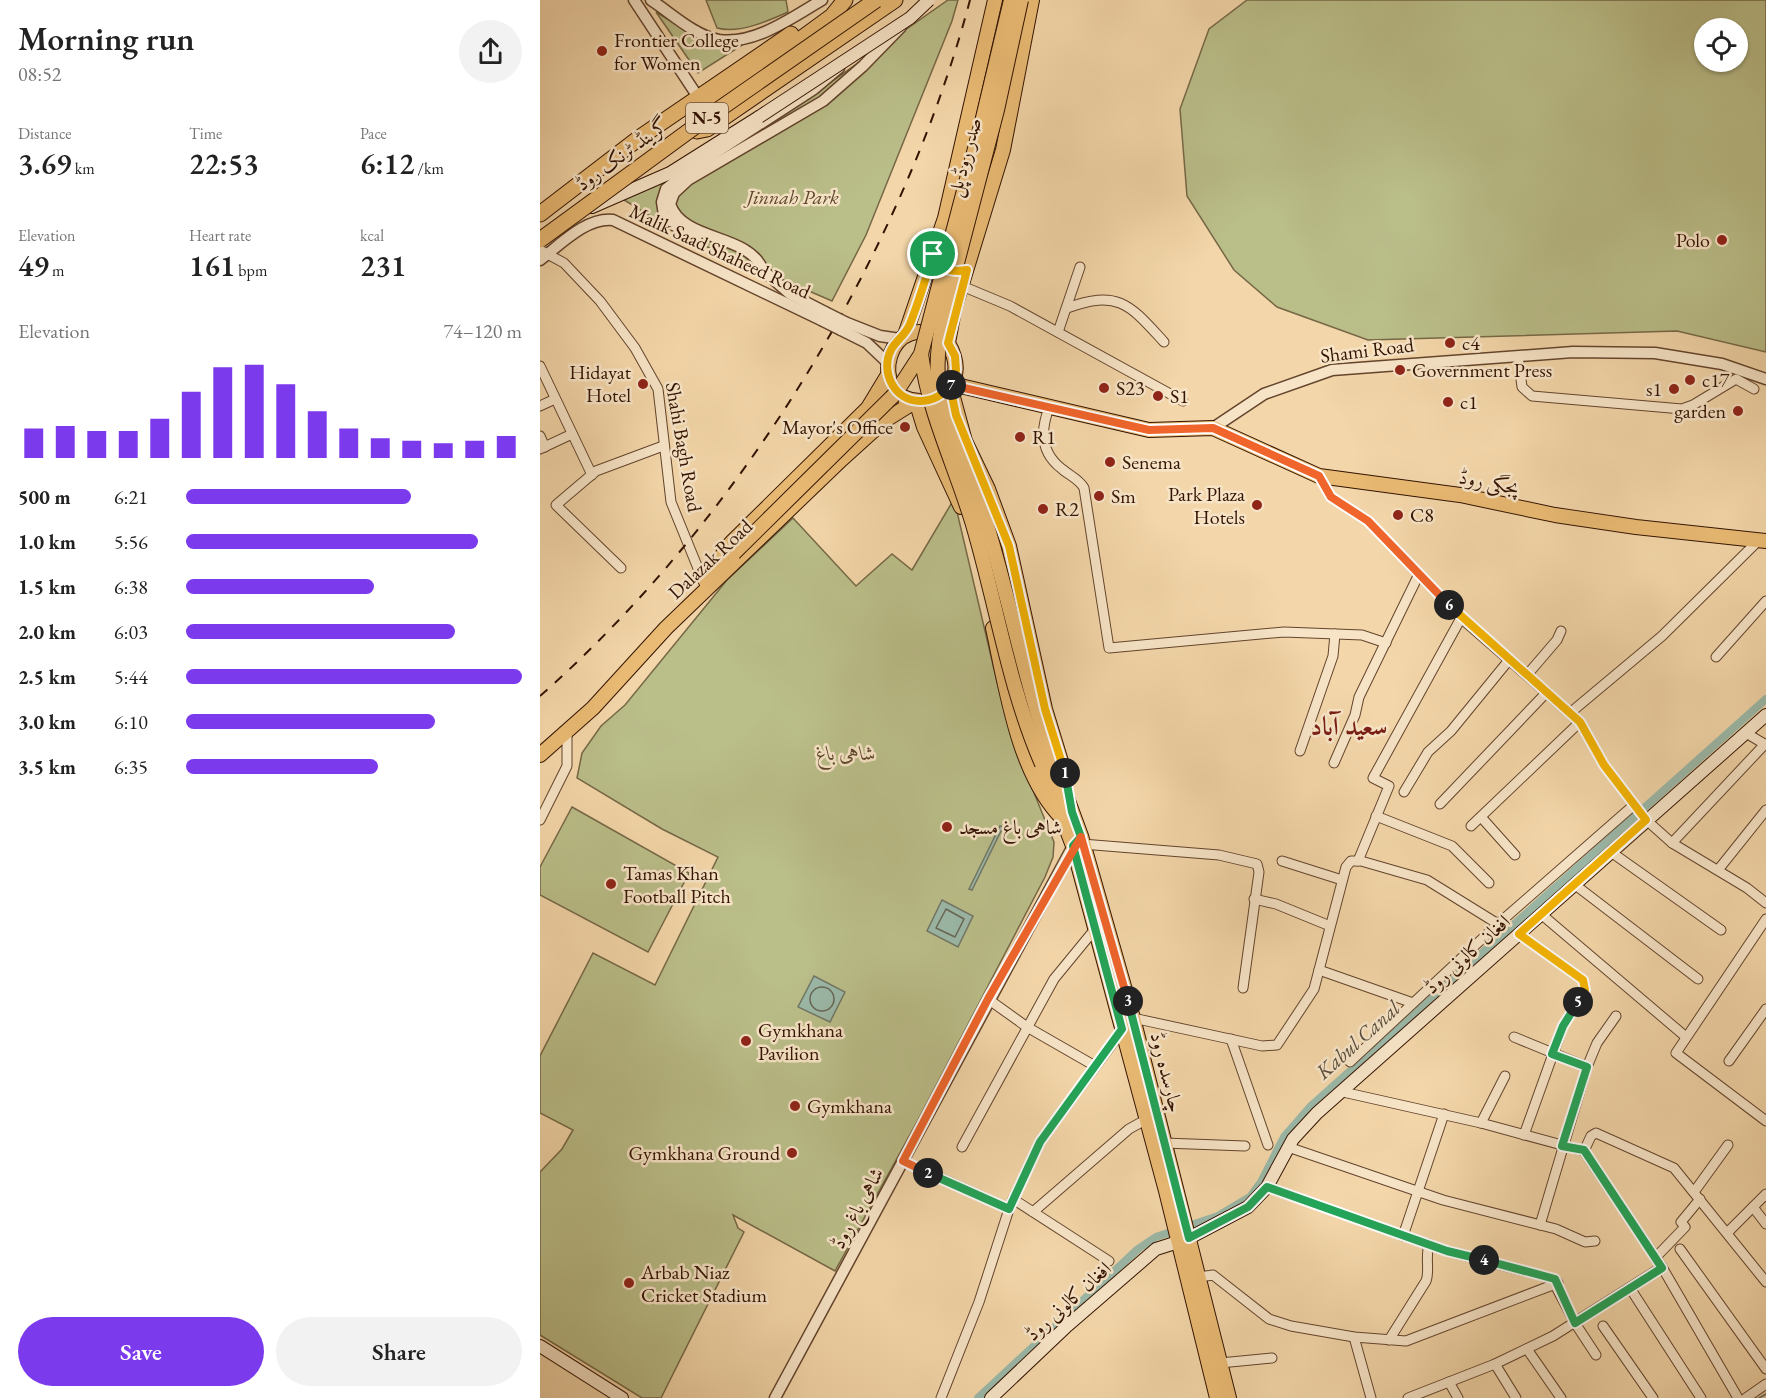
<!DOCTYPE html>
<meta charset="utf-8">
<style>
body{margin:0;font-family:"EB Garamond",Amiri,serif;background:#f2f2f2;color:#222;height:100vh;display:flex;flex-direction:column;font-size:22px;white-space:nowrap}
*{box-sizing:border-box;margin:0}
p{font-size:20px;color:#767676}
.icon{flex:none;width:33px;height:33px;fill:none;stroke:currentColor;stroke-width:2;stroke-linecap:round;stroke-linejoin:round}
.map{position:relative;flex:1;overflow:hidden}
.drawer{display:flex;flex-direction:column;background:#fff;width:540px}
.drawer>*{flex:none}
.fabs{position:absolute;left:1154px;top:18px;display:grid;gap:12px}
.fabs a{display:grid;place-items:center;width:54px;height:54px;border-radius:50%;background:#fff;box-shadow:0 2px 4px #0004;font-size:30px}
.pin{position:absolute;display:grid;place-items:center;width:51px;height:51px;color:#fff;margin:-26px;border:3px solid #fff;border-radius:50%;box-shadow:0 2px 6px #0007}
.km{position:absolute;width:30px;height:30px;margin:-15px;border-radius:50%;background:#222;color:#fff;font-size:16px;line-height:30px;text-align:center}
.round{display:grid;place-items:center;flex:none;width:63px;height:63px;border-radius:32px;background:#f2f2f2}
.summary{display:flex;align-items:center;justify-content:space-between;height:102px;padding:0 18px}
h1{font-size:33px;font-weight:600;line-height:45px}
.metrics{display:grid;grid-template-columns:repeat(3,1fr);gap:9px;height:102px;padding:6px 18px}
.metrics div{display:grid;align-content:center}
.metrics b{font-size:30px;font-weight:600}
.metrics small{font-size:16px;font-weight:400}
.metrics p{font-size:16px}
.chart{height:168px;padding:12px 18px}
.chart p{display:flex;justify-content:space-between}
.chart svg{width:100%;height:108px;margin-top:6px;stroke:#7c3aed;stroke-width:6}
.button{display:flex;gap:12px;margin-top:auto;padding:12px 18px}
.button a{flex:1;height:69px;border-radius:36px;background:#7c3aed;color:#fff;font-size:24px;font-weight:600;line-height:69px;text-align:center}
.button a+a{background:#f2f2f2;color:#222}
ul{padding:0 18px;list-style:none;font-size:20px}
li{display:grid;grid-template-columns:96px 72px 1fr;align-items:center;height:45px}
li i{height:15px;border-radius:8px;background:#7c3aed}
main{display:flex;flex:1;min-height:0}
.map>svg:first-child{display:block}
</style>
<main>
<section class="drawer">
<div class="summary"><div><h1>Morning run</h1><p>08:52</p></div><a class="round"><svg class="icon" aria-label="share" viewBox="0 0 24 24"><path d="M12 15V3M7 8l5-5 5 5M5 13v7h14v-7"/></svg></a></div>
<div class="metrics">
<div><p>Distance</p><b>3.69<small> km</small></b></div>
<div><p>Time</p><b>22:53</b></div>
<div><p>Pace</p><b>6:12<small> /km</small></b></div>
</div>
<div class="metrics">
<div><p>Elevation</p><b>49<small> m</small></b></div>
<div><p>Heart rate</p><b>161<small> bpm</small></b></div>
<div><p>kcal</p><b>231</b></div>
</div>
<div class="chart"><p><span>Elevation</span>74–120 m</p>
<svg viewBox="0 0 160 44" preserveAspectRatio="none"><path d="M5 44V32M15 44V31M25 44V33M35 44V33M45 44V28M55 44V17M65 44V7M75 44V6M85 44V14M95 44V25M105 44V32M115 44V36M125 44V37M135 44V38M145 44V37M155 44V35"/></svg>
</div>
<ul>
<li><b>500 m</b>6:21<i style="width:67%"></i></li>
<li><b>1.0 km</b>5:56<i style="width:87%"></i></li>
<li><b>1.5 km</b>6:38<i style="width:56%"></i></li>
<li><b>2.0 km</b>6:03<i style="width:80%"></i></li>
<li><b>2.5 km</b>5:44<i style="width:100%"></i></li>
<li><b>3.0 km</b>6:10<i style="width:74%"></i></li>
<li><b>3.5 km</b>6:35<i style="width:57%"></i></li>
</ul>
<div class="button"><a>Save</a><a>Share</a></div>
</section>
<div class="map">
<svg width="1226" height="1398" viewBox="0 0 1226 1398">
<rect width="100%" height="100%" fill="#f3d6a9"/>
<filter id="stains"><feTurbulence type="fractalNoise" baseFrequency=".00333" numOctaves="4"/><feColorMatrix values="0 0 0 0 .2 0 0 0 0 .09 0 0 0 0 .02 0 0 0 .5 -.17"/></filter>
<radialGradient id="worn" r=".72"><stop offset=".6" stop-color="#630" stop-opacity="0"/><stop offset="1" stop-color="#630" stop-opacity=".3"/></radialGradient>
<g fill="#babe89" stroke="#766846" stroke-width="1.5" fill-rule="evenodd">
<path d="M 166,0 L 246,0 L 248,12 C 228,21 199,34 177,28 Z"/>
<polygon points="408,0 418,0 412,21 326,235 292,301 142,236 81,198 268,98"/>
<path d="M 707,0 L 1226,0 L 1226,352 L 1137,331 L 828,340 L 737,307 L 694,270 L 647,196 L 640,109 L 669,29 ZM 1164,28 L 1197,28 L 1197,62 L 1164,62 Z"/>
<polygon points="116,12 155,36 207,42 158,73"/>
<polygon points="414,499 457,682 477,751 514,842 513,857 505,877 378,1120 295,1271 193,1215 198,1228 204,1232 121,1398 102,1398 0,1335 0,1172 22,1149 33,1130 0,1113 0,1056 53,953 115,985 178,857 122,829 37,778 42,753 61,726 85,705 187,580 253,518 316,586 352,554 372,570"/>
<polygon points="32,807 149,873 108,952 0,895 0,867"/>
</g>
<g fill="#9bb9a9" stroke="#717766" stroke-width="1.5">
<polygon points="460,826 463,827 432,890 429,889"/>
<polygon points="402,900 433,916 418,947 387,931"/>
<polygon points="274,976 305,992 290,1022 258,1007"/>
</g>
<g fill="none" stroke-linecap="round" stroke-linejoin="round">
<g stroke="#676656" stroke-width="1.5">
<polygon points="406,909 424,919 415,937 396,928"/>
<circle cx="282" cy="999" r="12"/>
</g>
<polyline stroke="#717766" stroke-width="2" points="1219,1398 1226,1394"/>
<polyline stroke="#9bb9a9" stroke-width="8" points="438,1398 598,1249 616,1237 678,1216 710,1197 721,1182 744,1137 771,1106 1226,699"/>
<g stroke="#63442c" stroke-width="11">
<g id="minor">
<polyline points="0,250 24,263 60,301 95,348 118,389 131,502 164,583"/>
<polyline points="422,286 470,306 643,401"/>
<path d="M 527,308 C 579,289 590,305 624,342"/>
<polyline points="518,332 540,267"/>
<polyline points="978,356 982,387 992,396 1142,409 1153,405 1196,379 1214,389"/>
<polyline points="0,366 52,475"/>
<polyline points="0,406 15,399"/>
<path d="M 509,408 C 500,431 501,453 522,469 C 530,476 539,479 544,488 L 569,648 L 744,632 L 822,635 L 846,643"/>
<polyline points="0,436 5,447"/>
<polyline points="0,449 32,434"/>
<polyline points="779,476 791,497 828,521 921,618 1040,722 1064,765 1104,818 1132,843 1207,888 1226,903"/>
<polyline points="81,568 16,505 56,471 123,446"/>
<polyline points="1176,657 1226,601"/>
<polyline points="987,675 1017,640 1021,631"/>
<polyline points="1030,713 1122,636 1219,540"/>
<polyline points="1206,733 1226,745"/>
<polyline points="760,751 793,656 795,634"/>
<polyline points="794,763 815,715 819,697 879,574"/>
<polyline points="864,792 888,752 911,731 969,660"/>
<polyline points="900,804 1007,692"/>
<polyline points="836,816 912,846 949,883"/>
<polyline points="941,817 975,855"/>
<polyline points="0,820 27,766 27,729"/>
<polyline points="931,826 1040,722"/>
<polyline points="1132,843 1225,744"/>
<polyline points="542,844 679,855 717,864 719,872 703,988"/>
<polyline points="1071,852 1181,930"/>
<polyline points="742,861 802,880"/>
<polyline points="818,861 849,786 833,778 921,618"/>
<polyline points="1178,870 1226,810"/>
<polyline points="1034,884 1158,979"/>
<polyline points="714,899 736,904 790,926"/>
<polyline points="1001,914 1146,1037"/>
<polyline points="1226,919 1136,1053 1226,1121"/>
<polyline points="979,934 1043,980 1045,990 1023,1026 984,1135"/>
<polyline points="779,970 873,1003"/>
<polyline points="448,999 487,1027 555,1066"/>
<polyline points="593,1018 722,1046 737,1045 774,989 806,867 811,861 821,861 887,880 958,924"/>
<polyline points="974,1037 1047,1067"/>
<polyline points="691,1039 728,1145"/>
<polyline points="1189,1061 1226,1009"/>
<polyline points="810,1062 958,924 1094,805"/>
<polyline points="803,1092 941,1123 1044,1151 1122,1267 1198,1398"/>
<polyline points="941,1123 965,1076"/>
<polyline points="624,1143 705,1146"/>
<polyline points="422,1147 514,979 555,929"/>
<polyline points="748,1147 903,1200 1016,1229 1045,1242 1055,1241"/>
<polyline points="1044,1151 1051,1136 1056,1133 1134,1168 1226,1282"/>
<polyline points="363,1161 469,1209"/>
<polyline points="1154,1192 1188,1145"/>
<polyline points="473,1199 569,1261"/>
<polyline points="1213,1207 1226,1224"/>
<polyline points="493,1212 589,1129 607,1119"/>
<polyline points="1000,1225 1047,1067 1057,1043 1076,1016"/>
<polyline points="1187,1233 1226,1194"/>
<polyline points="863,1236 904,1114"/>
<polyline points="1140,1249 1226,1369"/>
<polyline points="1115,1258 1145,1227 1141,1222 1160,1199"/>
<polyline points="659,1277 673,1275 729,1319 751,1326 814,1337 866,1341 1018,1283 1015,1279 907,1251 727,1187"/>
<polyline points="1015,1285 1035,1323 1056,1355"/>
<polyline points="1090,1288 1161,1398"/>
<polyline points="1063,1326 1113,1398"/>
<polyline points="814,1337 831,1398"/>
<path d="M 849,1340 L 886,1281 C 890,1271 885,1258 889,1244"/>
<polyline points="987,1349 1021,1398"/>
<polyline points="680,1363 732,1358"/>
<polyline points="955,1364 976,1398"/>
<polyline points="909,1382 918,1398"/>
<polyline points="401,1398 439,1302 470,1206 500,1142 583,1029"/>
<polyline points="868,1398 955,1364 1013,1336 1122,1267"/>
<polyline points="1206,1398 1226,1384"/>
</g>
</g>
<g stroke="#63442c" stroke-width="13">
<g id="tertiary">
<polyline points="94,0 158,97"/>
<path d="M 111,0 C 131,13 155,36 179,40 C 215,45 253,17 282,0"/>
<polyline points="157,236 135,226 124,215 122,202 126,189 152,168 274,89 299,68"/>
<path d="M 0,260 C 20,245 46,217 73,220 L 281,320"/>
<polyline points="217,265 250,294 285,312"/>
<path d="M 222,268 C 206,233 143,242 130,204 L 134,193 L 148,180 L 283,101 L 323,66 L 361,27"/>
<polyline points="307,323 340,336 360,339"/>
<polyline points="301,330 327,343 347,362"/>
<polyline points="673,428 724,394 792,370 1033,352 1115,353 1182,364 1226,379"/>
<polyline points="235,1398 533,846"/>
</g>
</g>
<g stroke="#331302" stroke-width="14">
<g id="secondary">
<polyline points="52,207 130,173 219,117"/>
<polyline points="649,1238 708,1207 727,1187 753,1139 777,1113 1226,715"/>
<polyline points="0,1346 82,1398"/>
<polyline points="451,1398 527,1326 616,1249 638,1242"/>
</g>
</g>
<g stroke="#331302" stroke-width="16">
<g id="primary">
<polyline points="365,335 405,218 455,0"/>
<polyline points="412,384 609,430 673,428 779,476 920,495 1015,515 1096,527 1226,541"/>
<polyline points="410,386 425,441 448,489 469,546 505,709 523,768"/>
<path d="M 406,390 C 420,376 417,359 408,343 L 414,310 L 463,150 L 492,0"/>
<path d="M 381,401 C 324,402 347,299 408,343"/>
<path d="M 166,581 C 177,570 180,554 192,542 L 328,408 L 348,375"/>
<path d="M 453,628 C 466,687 478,774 522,818"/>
<polyline points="0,755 53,708 126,628 302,459 344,421 376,401 384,427 421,507"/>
<polyline points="513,760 541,836 593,1018 689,1398"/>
<polyline points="502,764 533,846 626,1191 677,1398"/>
</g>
</g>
<g stroke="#331302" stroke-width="17">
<g id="trunk">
<polyline points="305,0 292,16 158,114 154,122 157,131 167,129 355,0"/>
<polyline points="0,214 99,138 251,34"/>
</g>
</g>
<use href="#minor" stroke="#f7e4c7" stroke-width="9"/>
<use href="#tertiary" stroke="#f7e4c7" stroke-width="10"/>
<use href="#secondary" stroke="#f7e4c7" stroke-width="12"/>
<use href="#primary" stroke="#eabb74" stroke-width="14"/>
<use href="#trunk" stroke="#eabb74" stroke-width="15"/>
<path stroke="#331302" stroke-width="2" stroke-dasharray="10 10" stroke-linecap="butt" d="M 0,696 C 199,521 362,256 430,0"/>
<g stroke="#63442c" stroke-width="13" stroke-linecap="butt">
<g id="tertiary-bridge">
<polyline points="285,312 307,323"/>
<polyline points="281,320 301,330"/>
</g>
</g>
<g stroke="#331302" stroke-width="14" stroke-linecap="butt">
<polyline id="secondary-bridge" points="219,117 370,18 389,0"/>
</g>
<g stroke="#331302" stroke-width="16" stroke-linecap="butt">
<g id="primary-bridge">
<path d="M 481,0 L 457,110 L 405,309 C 401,330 396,355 398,377 C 403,427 430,472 445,519 C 470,599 484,680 513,760"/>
<path d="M 381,354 C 389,415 417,469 434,528 C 457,607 469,688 502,764"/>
<polyline points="194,553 355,394 381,354 442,122 471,0"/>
</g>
</g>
<g stroke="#331302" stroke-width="17" stroke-linecap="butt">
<polyline id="trunk-bridge" points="0,240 168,117 336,0"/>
</g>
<use href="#tertiary-bridge" stroke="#f7e4c7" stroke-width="10"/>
<use href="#secondary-bridge" stroke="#f7e4c7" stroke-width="12"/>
<use href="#primary-bridge" stroke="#eabb74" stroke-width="14"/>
<use href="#trunk-bridge" stroke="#eabb74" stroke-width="15"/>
</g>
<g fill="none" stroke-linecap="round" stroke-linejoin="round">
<g stroke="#fff" stroke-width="12">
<path id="split-1" d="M 393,254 C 401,269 410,273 427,270 L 408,343 L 415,356 L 416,370 L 410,386 L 416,415 L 469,546 L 505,709 L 525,773"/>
</g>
<g stroke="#fff" stroke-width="12">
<polyline id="split-2" points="388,1173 469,1209 500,1142 582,1029 533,846 541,837 532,812 525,773"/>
</g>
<g stroke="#fff" stroke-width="12">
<polyline id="split-3" points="388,1173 363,1161 448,999 541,837 588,1001"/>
</g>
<g stroke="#fff" stroke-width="12">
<polyline id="split-4" points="588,1001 649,1238 708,1207 727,1187 907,1251 944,1260"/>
</g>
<g stroke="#fff" stroke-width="12">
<polyline id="split-5" points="944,1260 1015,1279 1035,1323 1122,1268 1044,1150 1022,1146 1047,1067 1012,1054 1023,1026 1038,1002"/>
</g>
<g stroke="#fff" stroke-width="12">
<polyline id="split-6" points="909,605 1040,722 1064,765 1106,820 979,934 1043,980 1045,990 1038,1002"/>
</g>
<g stroke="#fff" stroke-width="12">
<polyline id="split-7" points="411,385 609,430 673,428 779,476 791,497 828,521 909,605"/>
</g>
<g stroke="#fff" stroke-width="12">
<path id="split-8" d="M 393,254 C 386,278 379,301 370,324 C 365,336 356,340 351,350 C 340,371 354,401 380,401 C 393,401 403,395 411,385"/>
</g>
<use href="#split-1" stroke="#f5b400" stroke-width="8"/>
<use href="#split-2" stroke="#22a559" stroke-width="8"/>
<use href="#split-3" stroke="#f0652b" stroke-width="8"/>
<use href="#split-4" stroke="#22a559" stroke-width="8"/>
<use href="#split-5" stroke="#22a559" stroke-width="8"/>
<use href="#split-6" stroke="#f5b400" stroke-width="8"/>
<use href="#split-7" stroke="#f0652b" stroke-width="8"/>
<use href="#split-8" stroke="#f5b400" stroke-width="8"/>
</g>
<g fill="#8f2418" stroke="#f7e4c7" stroke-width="2">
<circle cx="62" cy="51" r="6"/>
<circle cx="1182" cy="240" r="6"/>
<circle cx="910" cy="343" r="6"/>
<circle cx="860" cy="370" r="6"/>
<circle cx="1150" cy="380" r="6"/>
<circle cx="103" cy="384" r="6"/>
<circle cx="564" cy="388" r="6"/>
<circle cx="1134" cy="389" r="6"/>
<circle cx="618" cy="396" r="6"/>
<circle cx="908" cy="402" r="6"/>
<circle cx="1198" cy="411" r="6"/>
<circle cx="365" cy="427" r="6"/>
<circle cx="480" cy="437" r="6"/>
<circle cx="570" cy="462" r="6"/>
<circle cx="559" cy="496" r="6"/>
<circle cx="717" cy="505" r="6"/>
<circle cx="503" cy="509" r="6"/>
<circle cx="858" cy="515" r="6"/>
<circle cx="407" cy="827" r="6"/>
<circle cx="71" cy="884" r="6"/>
<circle cx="206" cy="1041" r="6"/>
<circle cx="255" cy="1106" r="6"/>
<circle cx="252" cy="1153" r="6"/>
<circle cx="89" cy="1283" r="6"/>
</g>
<g text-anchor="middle" stroke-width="5" stroke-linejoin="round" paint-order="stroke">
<rect fill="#f7e4c7" stroke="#6e523d" stroke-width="1.5" x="146" y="103" width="42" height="30" rx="4.5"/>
<g font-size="18" font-weight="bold" fill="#331302">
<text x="167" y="124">N-5</text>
</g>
<g font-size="20" fill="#331302" stroke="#f7e4c7" text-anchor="start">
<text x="74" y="47">Frontier College<tspan x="74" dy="23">for Women</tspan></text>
<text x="1170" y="247" text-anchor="end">Polo</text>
<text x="922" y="350">c4</text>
<text x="872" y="377">Government Press</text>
<text x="91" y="379" text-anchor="end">Hidayat<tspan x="91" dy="23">Hotel</tspan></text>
<text x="1162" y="387">c17</text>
<text x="576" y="395">S23</text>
<text x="1122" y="396" text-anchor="end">s1</text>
<text x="630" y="403">S1</text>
<text x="920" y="409">c1</text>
<text x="1186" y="418" text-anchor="end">garden</text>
<text x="353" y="434" text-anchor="end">Mayor's Office</text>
<text x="492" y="444">R1</text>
<text x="582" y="469">Senema</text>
<text x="705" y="501" text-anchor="end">Park Plaza<tspan x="705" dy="23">Hotels</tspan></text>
<text x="571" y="503">Sm</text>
<text x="515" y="516">R2</text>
<text x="870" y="522">C8</text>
<text x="419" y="834">شاہی باغ مسجد</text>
<text x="83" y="880">Tamas Khan<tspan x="83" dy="23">Football Pitch</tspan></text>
<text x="218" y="1037">Gymkhana<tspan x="218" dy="23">Pavilion</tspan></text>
<text x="267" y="1113">Gymkhana</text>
<text x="240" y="1160" text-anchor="end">Gymkhana Ground</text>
<text x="101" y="1279">Arbab Niaz<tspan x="101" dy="23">Cricket Stadium</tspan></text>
</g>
<g font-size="20" fill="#331302" stroke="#f7e4c7">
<text transform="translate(82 154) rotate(-36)" y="7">گرینڈ ٹرنک روڈ</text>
<text transform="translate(424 157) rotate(-75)" y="7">صدر روڈ پل</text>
<text transform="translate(180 251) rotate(25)" y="7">Malik Saad Shaheed Road</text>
<text transform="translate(827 350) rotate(-7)" y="7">Shami Road</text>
<text transform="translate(144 447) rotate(80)" y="7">Shahi Bagh Road</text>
<text transform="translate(949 482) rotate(11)" y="7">پجگی روڈ</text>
<text transform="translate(170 559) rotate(-43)" y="7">Dalazak Road</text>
<text transform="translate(927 954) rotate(-42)" y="7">افغان کالونی روڈ</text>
<text transform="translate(627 1072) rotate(76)" y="7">چارسدہ روڈ</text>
<text transform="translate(317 1208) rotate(-62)" y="7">شاہی باغ روڈ</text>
<text transform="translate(528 1301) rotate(-42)" y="7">افغان کالونی روڈ</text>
</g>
<g font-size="20" font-style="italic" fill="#5c462a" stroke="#f7e4c7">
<text x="253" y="204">Jinnah Park</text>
<text x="306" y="760">شاہی باغ</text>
</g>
<g font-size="21" font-style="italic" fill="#574d3c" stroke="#f7e4c7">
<text transform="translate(818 1040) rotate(-42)" y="7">Kabul Canal</text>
</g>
<g font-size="26" font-weight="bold" fill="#7a1f14" stroke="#f7e4c7">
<text x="809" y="735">سعید آباد</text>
</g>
</g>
<rect width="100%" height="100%" filter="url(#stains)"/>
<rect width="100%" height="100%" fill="url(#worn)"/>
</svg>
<div class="fabs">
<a><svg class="icon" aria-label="locate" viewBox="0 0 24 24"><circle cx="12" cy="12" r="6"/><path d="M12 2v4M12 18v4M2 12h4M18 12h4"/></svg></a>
</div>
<div class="pin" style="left:393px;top:254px;background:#1e9e55"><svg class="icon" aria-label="arrive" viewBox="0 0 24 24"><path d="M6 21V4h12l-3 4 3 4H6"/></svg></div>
<b class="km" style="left:525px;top:773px">1</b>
<b class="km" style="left:388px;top:1173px">2</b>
<b class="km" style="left:588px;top:1001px">3</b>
<b class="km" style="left:944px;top:1260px">4</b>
<b class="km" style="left:1038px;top:1002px">5</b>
<b class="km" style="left:909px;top:605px">6</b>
<b class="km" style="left:411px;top:385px">7</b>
</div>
</main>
